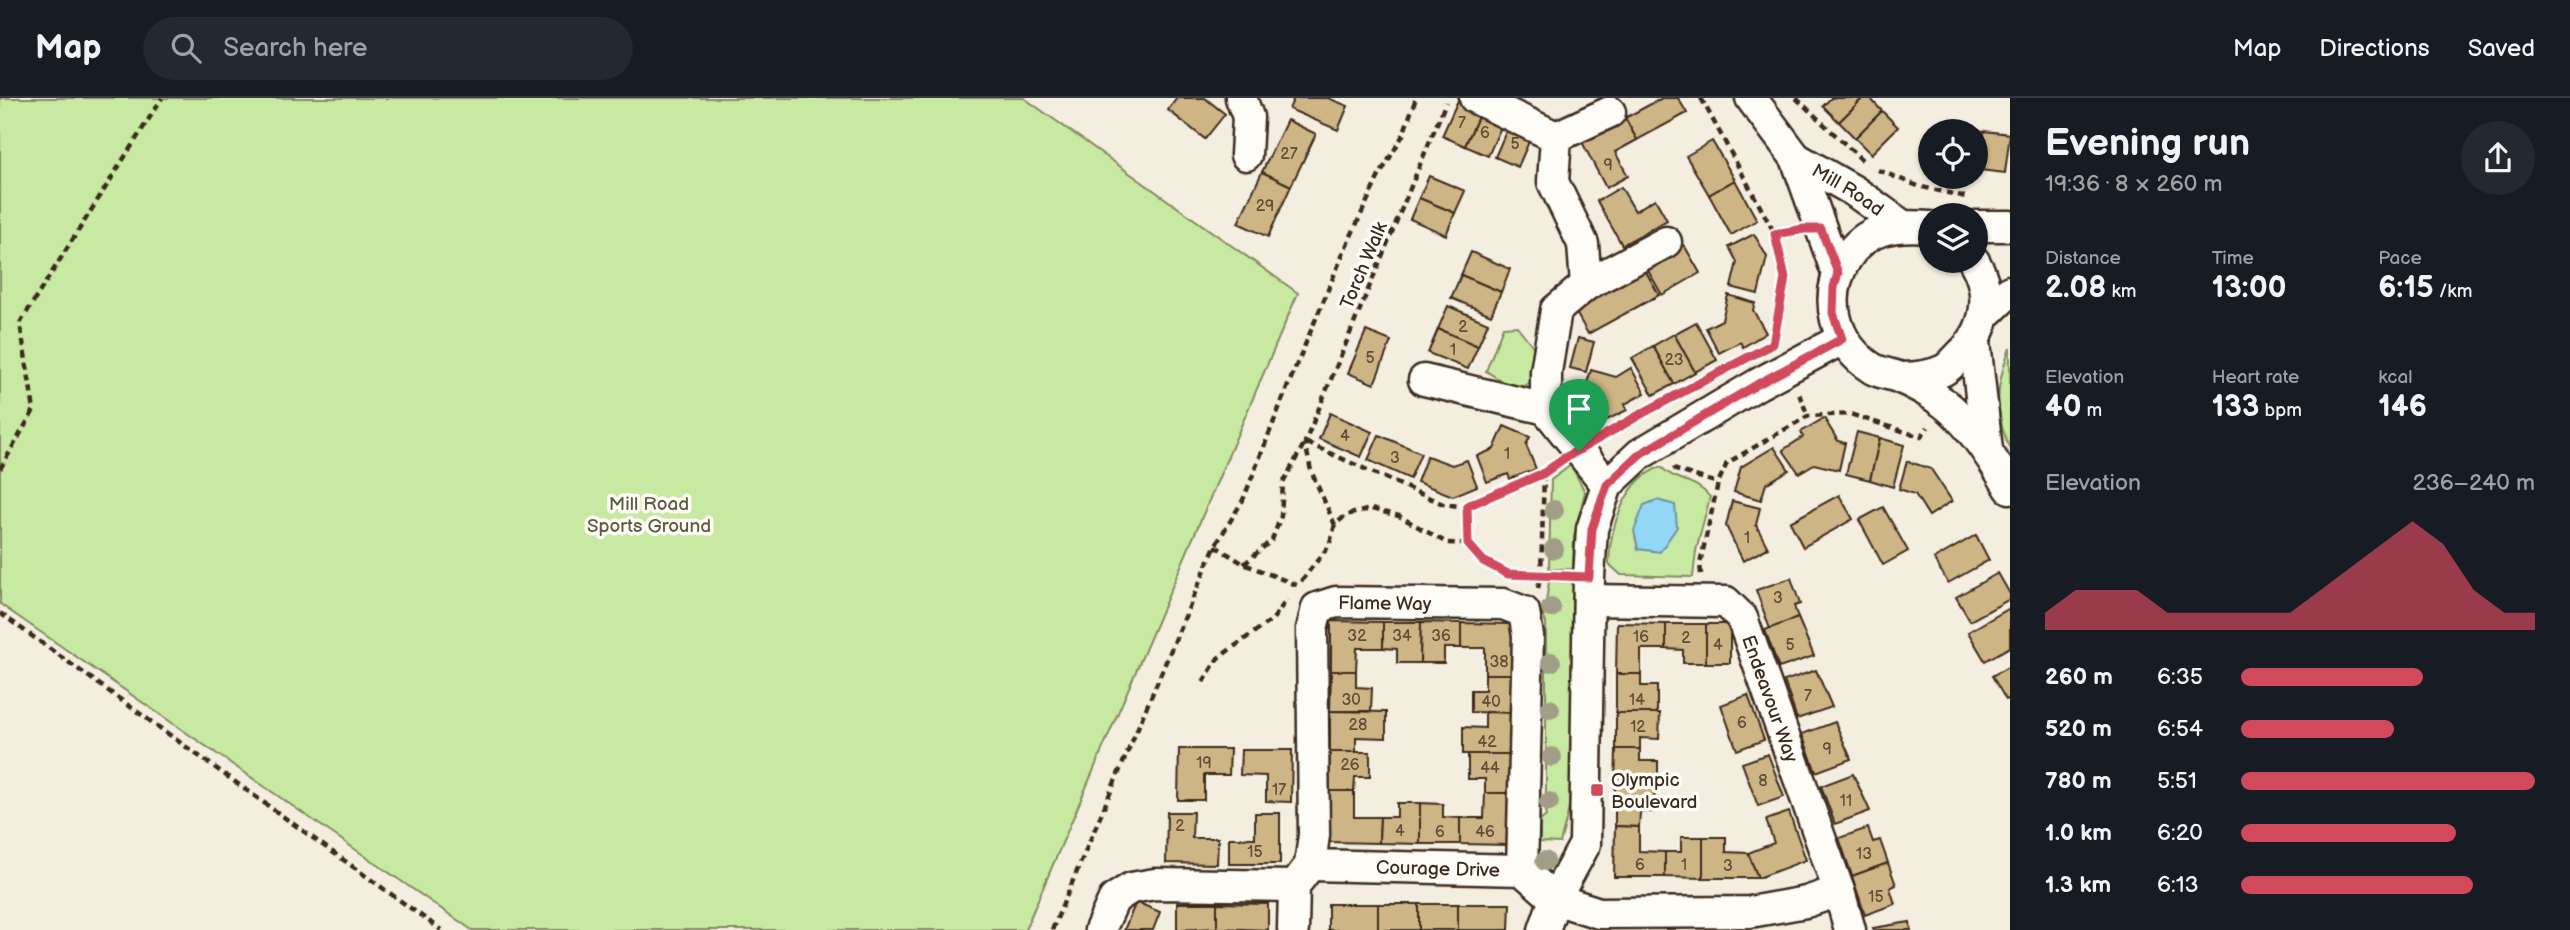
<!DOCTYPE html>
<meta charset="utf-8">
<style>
body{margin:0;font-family:"Balsamiq Sans",sans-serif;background:#242831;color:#f1f3f6;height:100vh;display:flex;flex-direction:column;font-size:26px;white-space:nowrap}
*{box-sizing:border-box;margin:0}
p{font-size:23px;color:#9ea1a6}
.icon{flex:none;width:38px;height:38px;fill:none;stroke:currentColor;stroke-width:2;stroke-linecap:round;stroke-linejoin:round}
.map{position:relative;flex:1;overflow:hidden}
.drawer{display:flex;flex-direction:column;background:#171b24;width:560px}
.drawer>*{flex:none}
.tools{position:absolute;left:1918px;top:21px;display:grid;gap:14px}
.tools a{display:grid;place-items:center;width:70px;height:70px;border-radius:50%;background:#171b24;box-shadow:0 2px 5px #0004;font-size:35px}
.pin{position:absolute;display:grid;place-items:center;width:60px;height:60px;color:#fff;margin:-72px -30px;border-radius:50% 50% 50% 0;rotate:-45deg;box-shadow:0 0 7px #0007}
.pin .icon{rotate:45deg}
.round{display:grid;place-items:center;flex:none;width:74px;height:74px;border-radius:37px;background:#242831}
.overview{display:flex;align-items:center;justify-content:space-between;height:119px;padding:0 35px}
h1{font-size:38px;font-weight:800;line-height:52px}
.metrics{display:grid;grid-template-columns:repeat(3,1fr);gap:10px;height:119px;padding:7px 35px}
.metrics div{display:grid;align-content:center}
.metrics b{font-size:30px;font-weight:800}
.metrics small{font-size:19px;font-weight:400}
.metrics p{font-size:19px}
.chart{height:196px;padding:14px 35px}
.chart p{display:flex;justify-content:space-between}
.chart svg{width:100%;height:126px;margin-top:7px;fill:#d1495b;opacity:.7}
ul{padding:0 35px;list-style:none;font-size:23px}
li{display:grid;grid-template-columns:112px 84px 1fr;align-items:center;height:52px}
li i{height:18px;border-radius:9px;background:#d1495b}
header{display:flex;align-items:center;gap:42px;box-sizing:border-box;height:98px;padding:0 35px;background:#171b24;border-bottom:2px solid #363941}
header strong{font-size:33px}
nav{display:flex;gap:38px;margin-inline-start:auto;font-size:24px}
.search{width:490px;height:63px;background:#242831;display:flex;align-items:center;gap:18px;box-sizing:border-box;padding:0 24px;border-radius:38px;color:#9ea1a6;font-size:26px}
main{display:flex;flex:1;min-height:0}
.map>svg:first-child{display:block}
</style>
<header>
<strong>Map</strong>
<div class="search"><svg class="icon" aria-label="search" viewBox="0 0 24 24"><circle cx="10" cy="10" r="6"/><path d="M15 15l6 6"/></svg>Search here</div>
<nav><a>Map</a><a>Directions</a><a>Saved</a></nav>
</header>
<main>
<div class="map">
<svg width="2010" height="832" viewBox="0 0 2010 832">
<rect width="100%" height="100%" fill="#f4eee0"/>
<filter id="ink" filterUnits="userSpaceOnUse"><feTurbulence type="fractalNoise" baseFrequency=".0143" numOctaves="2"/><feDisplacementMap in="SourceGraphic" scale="14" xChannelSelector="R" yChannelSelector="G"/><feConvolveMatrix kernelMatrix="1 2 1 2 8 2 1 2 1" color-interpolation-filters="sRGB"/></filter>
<g filter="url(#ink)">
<g fill="#c8e9a1" stroke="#828a60" stroke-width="2">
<polygon points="0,0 1024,0 1298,195 1025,832 472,832 0,506"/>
<polygon points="1517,228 1536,252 1532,284 1516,292 1486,273 1503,229"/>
<path d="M 2010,250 L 2010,352 C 1994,311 1995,290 2010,250 Z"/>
<polygon points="1571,367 1585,394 1574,439 1573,471 1549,471 1551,382"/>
<path d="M 1661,369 C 1677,385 1695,380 1710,399 L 1696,453 L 1693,479 L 1621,477 L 1609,466 C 1609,432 1625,380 1661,369 Z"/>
<polygon points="1549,483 1573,484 1572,683 1568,715 1560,745 1540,744 1540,723 1546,718 1546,525 1541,512 1546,504"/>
</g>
<polygon fill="#93d6f5" stroke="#70919f" stroke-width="2" points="1657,402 1675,407 1677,429 1660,454 1638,451 1634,433 1644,407"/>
<g fill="#ceb585" stroke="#3b2a1e" stroke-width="2">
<polygon points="1177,0 1205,0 1225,16 1205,41 1168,12"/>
<polygon points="1294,0 1328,0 1348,8 1338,32 1289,11"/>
<polygon points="1459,0 1482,10 1465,48 1442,38"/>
<polygon points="1662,0 1678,0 1687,15 1637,42 1625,20"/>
<polygon points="1831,0 1863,0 1839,24 1823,8"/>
<polygon points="1863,0 1870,0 1882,13 1855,40 1839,24"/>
<polygon points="1482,10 1505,20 1488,58 1465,48"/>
<polygon points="1882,13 1898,29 1871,56 1855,40"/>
<polygon points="1625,20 1637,42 1615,54 1628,78 1606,90 1582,44"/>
<polygon points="1287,22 1316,36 1291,88 1262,74"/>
<polygon points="1511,22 1534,32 1518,69 1495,59"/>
<polygon points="1959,30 1984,33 1980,72 1976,72 1976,33 1958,33"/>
<polygon points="1984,33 2010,36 2005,75 1980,72"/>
<polygon points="1712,43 1735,82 1709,97 1686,58"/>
<polygon points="1262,74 1291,88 1268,139 1238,125"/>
<polygon points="1429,78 1465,93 1455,115 1419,100"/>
<polygon points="1735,82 1757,122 1731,137 1709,97"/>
<polygon points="1621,89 1635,113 1655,101 1667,122 1622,147 1597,103"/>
<polygon points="1419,100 1455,115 1446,137 1410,121"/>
<polygon points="1754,136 1767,159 1758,196 1731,189 1737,164 1729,149"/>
<polygon points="1684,147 1700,175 1662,197 1646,169"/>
<polygon points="1471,154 1510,171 1501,194 1461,177"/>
<polygon points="1645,172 1659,197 1588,236 1574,211"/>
<polygon points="1461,177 1501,194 1491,217 1451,200"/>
<polygon points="1728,197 1755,205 1753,212 1766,235 1743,249 1740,244 1719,255 1706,230 1722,222"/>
<polygon points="1448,208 1488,225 1478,248 1438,231"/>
<polygon points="1696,224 1717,262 1695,274 1674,236"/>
<polygon points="1438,231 1478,248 1468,271 1428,255"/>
<polygon points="1366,233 1391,243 1374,286 1348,275"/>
<polygon points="1674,236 1695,274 1674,286 1653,248"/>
<polygon points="1578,240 1594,244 1586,274 1570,270"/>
<polygon points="1653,248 1674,286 1653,297 1632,260"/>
<polygon points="1631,270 1645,295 1625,306 1627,312 1603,324 1591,301 1583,298 1591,272 1616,279"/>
<polygon points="1330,315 1372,334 1361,359 1319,341"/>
<polygon points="1824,320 1838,343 1845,345 1839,372 1814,366 1799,375 1783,352 1803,339 1801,334"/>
<polygon points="1504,328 1530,339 1526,347 1536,371 1510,381 1508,376 1487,384 1477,358 1494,351"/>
<polygon points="1857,334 1880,340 1870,382 1846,376"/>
<polygon points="1379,337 1421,355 1410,381 1368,362"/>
<polygon points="1880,340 1904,347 1893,389 1870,382"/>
<polygon points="1774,349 1789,372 1766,386 1761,402 1734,394 1741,369"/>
<polygon points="1427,358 1452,367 1467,362 1477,388 1453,398 1417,384"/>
<polygon points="1907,363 1931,371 1952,403 1929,418 1915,396 1899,391"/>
<polygon points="1839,397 1853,421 1803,449 1790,424"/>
<polygon points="1732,403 1760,410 1756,427 1768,450 1743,463 1726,428"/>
<polygon points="1883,409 1908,453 1883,467 1859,422"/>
<polygon points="1976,437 1989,462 1948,485 1934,461"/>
<polygon points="1998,475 2010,496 2010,501 1970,523 1956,499"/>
<polygon points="1791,480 1800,506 1794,508 1798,520 1770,531 1756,492"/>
<polygon points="2010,510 2010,549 1985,563 1968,534"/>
<polygon points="1798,520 1814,558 1779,570 1765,532"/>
<polygon points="1331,523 1383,524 1383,550 1357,550 1356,573 1331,573"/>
<polygon points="1383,524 1421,524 1420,565 1397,565 1397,551 1383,550"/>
<polygon points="1421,524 1461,525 1461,550 1444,550 1444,565 1420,565"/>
<polygon points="1461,525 1512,526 1512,576 1485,576 1485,550 1461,550"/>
<polygon points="1617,525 1666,526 1666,551 1641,551 1641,576 1616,576"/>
<polygon points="1666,526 1706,526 1706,565 1683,565 1683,552 1666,551"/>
<rect x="1706" y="526" width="24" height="39"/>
<polygon points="2010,568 2010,600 2006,602 1992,578"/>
<polygon points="1816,572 1832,609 1797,621 1784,583"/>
<polygon points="1331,573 1356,573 1356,589 1372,590 1371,613 1330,613"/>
<polygon points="1485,576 1512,576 1512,615 1471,614 1471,592 1485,592"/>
<polygon points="1616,576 1641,576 1641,588 1657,588 1657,615 1616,615"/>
<polygon points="1748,597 1764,642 1737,652 1721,607"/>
<polygon points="1330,613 1386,614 1386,640 1356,639 1356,654 1330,654"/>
<polygon points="1485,614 1512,615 1511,656 1463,656 1463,629 1485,630"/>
<polygon points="1616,615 1660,615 1659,641 1640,640 1640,651 1616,651"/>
<polygon points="1835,624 1851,661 1816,674 1802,636"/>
<polygon points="1179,651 1230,651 1229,677 1204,677 1204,702 1178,702"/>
<polygon points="1616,651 1640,651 1640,663 1658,663 1658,688 1615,688"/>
<polygon points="1241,652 1292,652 1291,704 1266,703 1266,678 1240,677"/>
<polygon points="1330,654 1370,654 1370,679 1355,679 1354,693 1329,693"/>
<polygon points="1468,656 1511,656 1511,695 1485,695 1485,681 1468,681"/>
<polygon points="1768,656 1784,699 1758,708 1742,665"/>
<polygon points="1853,676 1870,713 1835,726 1821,688"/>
<polygon points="1615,688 1655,688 1654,714 1640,714 1639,729 1615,728"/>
<polygon points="1329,693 1354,693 1354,719 1380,719 1379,745 1328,744"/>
<polygon points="1485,695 1511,695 1510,747 1460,746 1460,720 1484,720"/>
<polygon points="1397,705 1420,705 1420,746 1379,745 1380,719 1397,719"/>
<polygon points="1420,705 1443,706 1443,719 1460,720 1460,746 1420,746"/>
<polygon points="1167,714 1193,714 1192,740 1218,740 1217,766 1166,765"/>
<polygon points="1789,714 1806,762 1758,780 1748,755 1774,745 1766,722"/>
<polygon points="1255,715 1280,715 1280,766 1229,766 1229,740 1255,740"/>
<polygon points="1615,728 1639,729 1639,753 1665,754 1665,779 1614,779"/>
<polygon points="1868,730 1873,744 1880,742 1888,765 1852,778 1839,740"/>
<polygon points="1681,739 1703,739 1703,780 1665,779 1665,754 1681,754"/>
<polygon points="1703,739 1726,739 1726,754 1748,755 1758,780 1703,780"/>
<polygon points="1888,765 1896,787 1890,790 1895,806 1865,817 1852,778"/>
<polygon points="1136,804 1160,814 1153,832 1124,832"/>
<polygon points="1177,805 1217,805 1217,830 1177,832"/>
<polygon points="1217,805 1268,806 1268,832 1217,830"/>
<rect x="1328" y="806" width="50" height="26"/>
<rect x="1378" y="806" width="41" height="26"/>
<rect x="1419" y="806" width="39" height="26"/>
<polygon points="1458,806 1510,806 1509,832 1458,832"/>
<polygon points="1910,824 1911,832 1874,832 1873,830"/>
</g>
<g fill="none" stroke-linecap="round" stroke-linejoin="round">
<g stroke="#3b2a1e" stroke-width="35">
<g id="minor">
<polyline points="1241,0 1248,19 1246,57"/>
<polyline points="1475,0 1556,39 1610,14"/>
<polyline points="1751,0 1796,60 1837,175"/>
<polyline points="1556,39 1553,84 1583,146 1586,187 1556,212 1546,274 1546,311 1607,387"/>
<path id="s1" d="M 1796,60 L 1854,93 L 1900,126"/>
<polyline points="1976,128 2010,128"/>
<path d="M 1930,129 C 1896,126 1866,129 1846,161 C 1822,200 1834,246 1873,271 C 1881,275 1890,276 1898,279 C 1913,285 1932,296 1945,306 C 1970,325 1994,363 2010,390"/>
<polyline points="1586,187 1666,144"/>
<polyline points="1986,216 2010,193"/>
<polyline points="1975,244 1987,352"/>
<path d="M 1901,280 C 1916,280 1930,279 1944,272 C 1950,269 1955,262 1960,257 C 1988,232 1993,195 1974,163"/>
<polyline points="1424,282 1546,311"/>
<path id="s2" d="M 1589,502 L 1726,504 L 1742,520 L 1839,793 L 1850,832"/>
<path id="s3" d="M 1310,767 L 1522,772 L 1555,801 L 1599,815 L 1750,814 L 1806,804 L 1839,793"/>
<polyline points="1100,832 1114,801 1131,790 1155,786 1294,788"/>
<path id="s4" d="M 1293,832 L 1294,788 L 1310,767 L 1314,737 L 1312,531 L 1317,510 L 1336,504 L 1503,506 L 1524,514 L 1528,538 L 1522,772"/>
<polyline points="1544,832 1555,801 1585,746 1589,479 1592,431 1607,387 1640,356 1758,286 1842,241"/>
</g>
</g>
<g stroke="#3b2a1e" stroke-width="4.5" stroke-dasharray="7 5" stroke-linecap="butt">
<polyline points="1701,0 1775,136"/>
<polyline points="1796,0 1862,62"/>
<polyline points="1878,72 1918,88 1966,99"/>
<polyline points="1773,245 1785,180 1775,136 1792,133"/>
<polyline points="1799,296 1808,318"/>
<polyline points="1604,338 1670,301"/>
<polyline points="1674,369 1676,372 1718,385"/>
<polyline points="0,371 34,312 20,225 162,0"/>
<polyline points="1467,409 1468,446 1483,463 1508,476 1561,477"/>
<polyline points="1335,427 1311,373 1305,344 1446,4"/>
<polyline points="1215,448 1244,466 1299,488"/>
<polyline points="1244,466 1272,442 1281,418 1283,385 1305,344 1443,406 1467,409 1544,375 1555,367"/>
<polyline points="1701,476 1700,466 1718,385 1727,365 1808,318 1850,316 1921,339 1928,329"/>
<polyline points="1301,483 1329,448 1335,427 1346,417 1371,411 1399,418 1447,445 1468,446"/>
<polyline points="1538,490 1541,476 1544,375"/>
<polyline points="0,515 441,832"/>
<polyline points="1203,584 1218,560 1273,521 1287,501"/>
<polyline points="1052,832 1215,448 1243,402 1287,290 1345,151 1378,80 1403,37 1416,0"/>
</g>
<use href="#minor" stroke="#fdfcf7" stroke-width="30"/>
</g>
<g fill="#a29d87">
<circle cx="1554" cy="412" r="10"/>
<circle cx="1554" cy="451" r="10"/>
<circle cx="1551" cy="510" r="10"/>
<circle cx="1551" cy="564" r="10"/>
<circle cx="1550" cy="611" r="10"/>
<circle cx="1552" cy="659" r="10"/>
<circle cx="1549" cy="704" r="10"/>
<circle cx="1545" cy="763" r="10"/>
</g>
</g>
<g fill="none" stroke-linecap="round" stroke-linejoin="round" filter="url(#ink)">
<g stroke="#fff" stroke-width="14">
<polygon id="route" points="1804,131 1821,131 1838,175 1834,189 1833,215 1842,241 1758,286 1640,356 1607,387 1592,431 1589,479 1508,476 1483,463 1468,446 1467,408 1544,375 1563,361 1643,315 1773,246 1785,180 1775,136"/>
</g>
<use href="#route" stroke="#d1495b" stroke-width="9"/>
</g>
<rect fill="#d1495b" stroke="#fdfcf7" stroke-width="2.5" x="1590" y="685" width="14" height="14" rx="3.5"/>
<g text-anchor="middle" stroke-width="7" stroke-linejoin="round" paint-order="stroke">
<g font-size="16" fill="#604d38">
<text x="1462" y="30">7</text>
<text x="1485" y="40">6</text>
<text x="1515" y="51">5</text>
<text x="1289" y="61">27</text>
<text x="1608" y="72">9</text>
<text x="1265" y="113">29</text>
<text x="1463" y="234">2</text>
<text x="1453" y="257">1</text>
<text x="1370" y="265">5</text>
<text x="1674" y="267">23</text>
<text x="1345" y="343">4</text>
<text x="1507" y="361">1</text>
<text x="1395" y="365">3</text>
<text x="1747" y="445">1</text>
<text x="1778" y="505">3</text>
<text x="1357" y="543">32</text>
<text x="1402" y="543">34</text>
<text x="1441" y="543">36</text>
<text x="1641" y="544">16</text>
<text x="1686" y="545">2</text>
<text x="1718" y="552">4</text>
<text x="1790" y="552">5</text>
<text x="1499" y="569">38</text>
<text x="1808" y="603">7</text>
<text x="1351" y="607">30</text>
<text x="1637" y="607">14</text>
<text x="1491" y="609">40</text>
<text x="1742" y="630">6</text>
<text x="1358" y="632">28</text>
<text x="1638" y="634">12</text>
<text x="1487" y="649">42</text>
<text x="1827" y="656">9</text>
<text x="1204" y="670">19</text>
<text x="1350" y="672">26</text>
<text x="1490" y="675">44</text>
<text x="1763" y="688">8</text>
<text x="1279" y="697">17</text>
<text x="1846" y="708">11</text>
<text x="1180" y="733">2</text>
<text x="1400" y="738">4</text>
<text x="1440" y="739">6</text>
<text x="1485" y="739">46</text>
<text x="1255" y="759">15</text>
<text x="1864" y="761">13</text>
<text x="1640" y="772">6</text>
<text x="1684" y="772">1</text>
<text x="1728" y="773">3</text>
<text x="1876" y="804">15</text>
</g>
<g font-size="19" fill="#3b2a1e" stroke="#fdfcf7">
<text dy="7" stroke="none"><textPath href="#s1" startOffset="61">Mill Road</textPath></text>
<text transform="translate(1363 167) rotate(-67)" y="7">Torch Walk</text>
<text dy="7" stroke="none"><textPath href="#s4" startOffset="397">Flame Way</textPath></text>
<text dy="7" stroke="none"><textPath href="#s2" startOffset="245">Endeavour Way</textPath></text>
<text dy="7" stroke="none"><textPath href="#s3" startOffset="128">Courage Drive</textPath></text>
</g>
<g font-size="19" fill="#5e5a3f" stroke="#fdfcf7">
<text x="649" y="412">Mill Road<tspan x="649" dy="22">Sports Ground</tspan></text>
</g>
<g font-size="19" fill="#3b2a1e" stroke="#fdfcf7" text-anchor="start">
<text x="1611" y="688">Olympic<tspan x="1611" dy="22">Boulevard</tspan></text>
</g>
</g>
</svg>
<div class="tools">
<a><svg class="icon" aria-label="locate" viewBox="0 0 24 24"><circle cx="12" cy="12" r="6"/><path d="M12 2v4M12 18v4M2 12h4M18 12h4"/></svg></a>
<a><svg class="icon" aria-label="layers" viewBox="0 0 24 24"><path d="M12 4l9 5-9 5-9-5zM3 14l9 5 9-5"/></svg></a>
</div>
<div class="pin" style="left:1579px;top:353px;background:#1e9e55"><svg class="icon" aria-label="arrive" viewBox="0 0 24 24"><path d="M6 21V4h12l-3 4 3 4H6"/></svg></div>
</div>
<section class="drawer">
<div class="overview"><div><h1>Evening run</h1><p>19:36 · 8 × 260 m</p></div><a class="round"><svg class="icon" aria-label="share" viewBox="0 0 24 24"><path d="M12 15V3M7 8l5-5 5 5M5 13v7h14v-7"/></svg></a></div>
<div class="metrics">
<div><p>Distance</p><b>2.08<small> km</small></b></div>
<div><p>Time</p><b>13:00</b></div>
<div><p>Pace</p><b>6:15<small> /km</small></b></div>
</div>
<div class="metrics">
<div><p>Elevation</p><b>40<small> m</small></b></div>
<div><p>Heart rate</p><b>133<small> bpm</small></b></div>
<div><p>kcal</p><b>146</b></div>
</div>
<div class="chart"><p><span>Elevation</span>236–240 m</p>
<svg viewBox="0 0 160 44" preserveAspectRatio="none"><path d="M0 44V38L10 30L20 30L30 30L40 38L50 38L60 38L70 38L80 38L90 30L100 22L110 14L120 6L130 14L140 30L150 38L160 38V44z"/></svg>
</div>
<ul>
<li><b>260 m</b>6:35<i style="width:62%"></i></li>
<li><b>520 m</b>6:54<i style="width:52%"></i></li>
<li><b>780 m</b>5:51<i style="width:100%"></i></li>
<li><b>1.0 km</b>6:20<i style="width:73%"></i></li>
<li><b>1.3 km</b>6:13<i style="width:79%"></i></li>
</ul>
</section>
</main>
